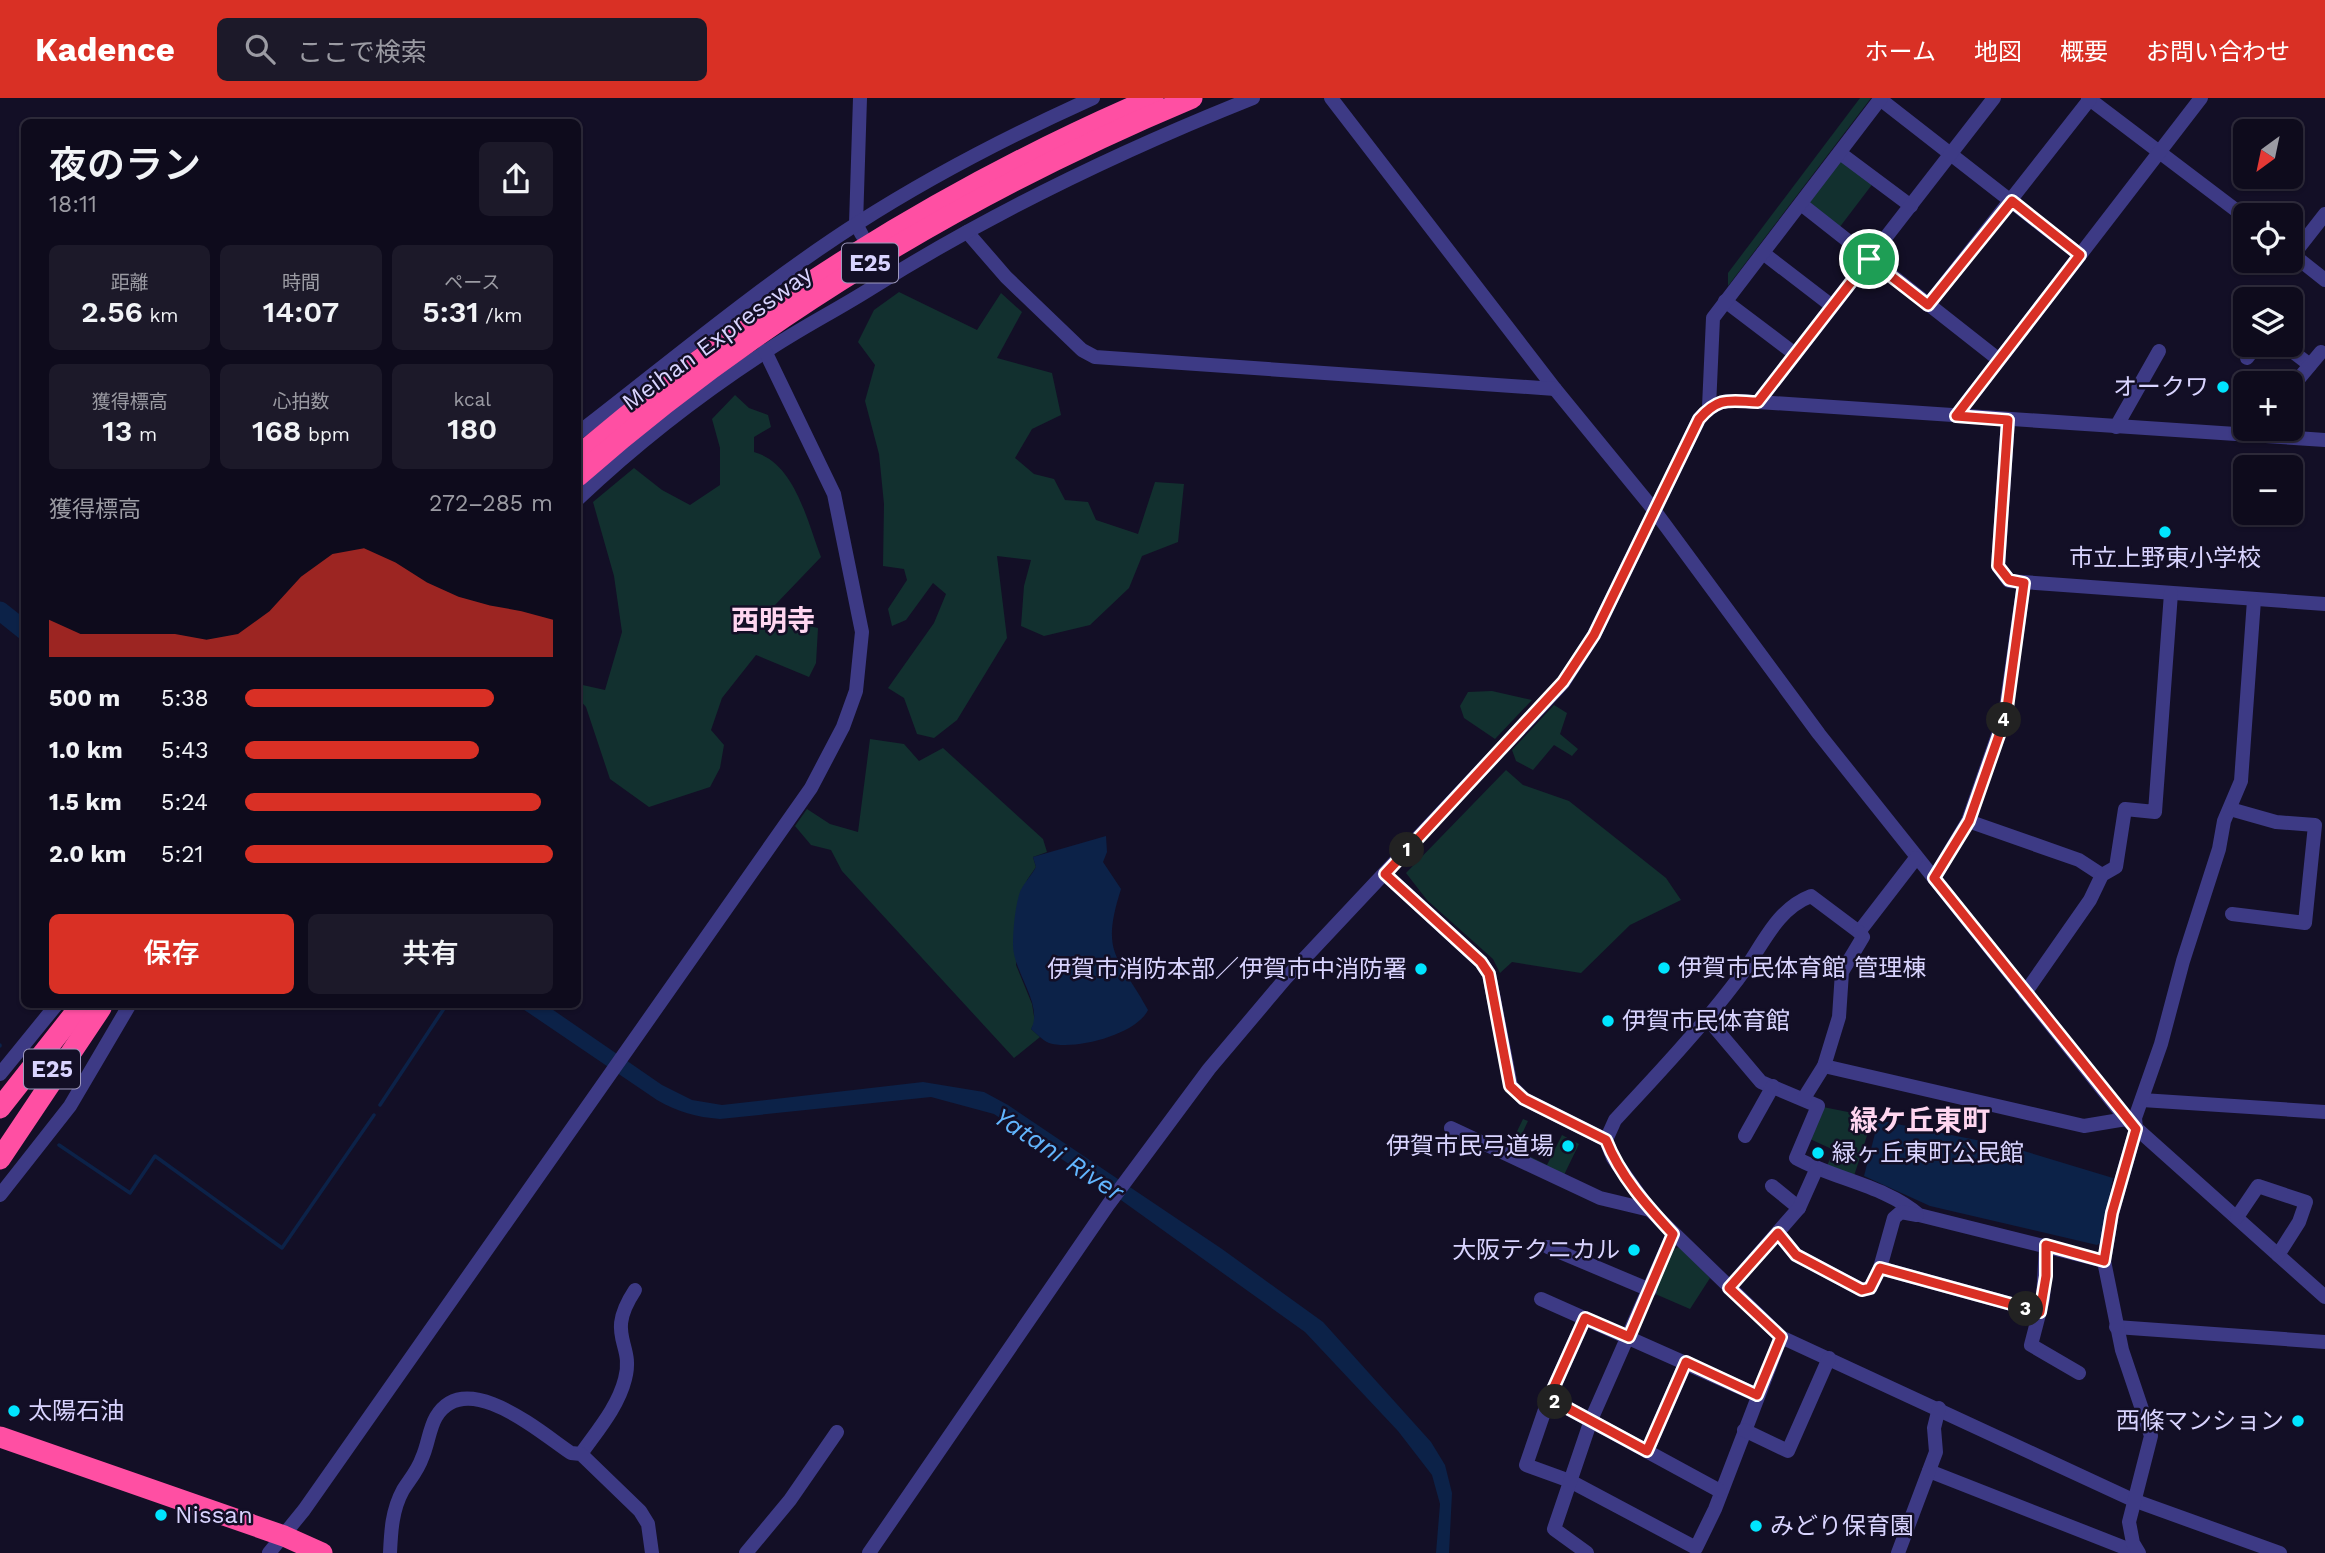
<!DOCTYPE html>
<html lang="ja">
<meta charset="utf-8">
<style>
body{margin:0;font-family:"Work Sans","Noto Sans JP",sans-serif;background:#1c1929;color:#f1f3f6;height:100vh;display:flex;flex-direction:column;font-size:26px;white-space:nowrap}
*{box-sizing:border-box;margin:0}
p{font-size:23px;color:#9b9ba3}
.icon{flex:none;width:38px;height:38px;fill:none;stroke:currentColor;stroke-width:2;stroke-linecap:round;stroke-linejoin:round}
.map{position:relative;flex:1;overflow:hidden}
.side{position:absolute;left:21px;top:21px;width:560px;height:889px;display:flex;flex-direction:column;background:#0e0b1c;border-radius:10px;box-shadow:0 2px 5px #0004,0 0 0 2px #2e2b3b}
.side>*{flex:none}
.needle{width:46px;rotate:213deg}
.tools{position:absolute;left:2233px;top:21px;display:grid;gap:14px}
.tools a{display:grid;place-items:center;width:70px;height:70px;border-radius:10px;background:#0e0b1c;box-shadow:0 2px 5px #0004,0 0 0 2px #2e2b3b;font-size:35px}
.pin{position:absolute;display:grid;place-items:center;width:60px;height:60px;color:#fff;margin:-30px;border:4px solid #fff;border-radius:50%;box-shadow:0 2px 7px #0007}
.km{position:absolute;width:35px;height:35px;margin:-18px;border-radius:50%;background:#222;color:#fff;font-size:19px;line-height:35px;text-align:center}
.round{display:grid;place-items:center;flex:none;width:74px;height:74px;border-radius:10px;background:#1c1929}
.overview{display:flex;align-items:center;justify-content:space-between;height:119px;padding:0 28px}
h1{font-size:38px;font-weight:600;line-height:52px}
.stats{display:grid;grid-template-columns:repeat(3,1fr);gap:10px;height:119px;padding:7px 28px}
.stats div{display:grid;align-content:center;border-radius:10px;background:#1c1929;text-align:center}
.stats b{font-size:30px;font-weight:600}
.stats small{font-size:19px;font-weight:400}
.stats p{font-size:19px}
.chart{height:196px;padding:14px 28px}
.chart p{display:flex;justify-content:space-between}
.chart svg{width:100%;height:126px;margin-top:7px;fill:#d93025;opacity:.7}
.primary-button{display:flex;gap:14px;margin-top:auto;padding:14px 28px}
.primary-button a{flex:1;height:80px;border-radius:10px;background:#d93025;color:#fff;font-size:28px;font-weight:600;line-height:80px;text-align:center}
.primary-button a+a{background:#1c1929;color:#f1f3f6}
ul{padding:0 28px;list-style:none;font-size:23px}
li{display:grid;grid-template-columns:112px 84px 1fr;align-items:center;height:52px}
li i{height:18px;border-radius:9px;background:#d93025}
header{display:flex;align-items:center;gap:42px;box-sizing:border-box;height:98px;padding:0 35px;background:#d93025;color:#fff}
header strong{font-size:33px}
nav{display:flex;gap:38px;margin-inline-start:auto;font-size:24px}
.search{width:490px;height:63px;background:#1c1929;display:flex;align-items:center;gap:18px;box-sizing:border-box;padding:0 24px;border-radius:10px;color:#9b9ba3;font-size:26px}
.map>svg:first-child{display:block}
</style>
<header>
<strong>Kadence</strong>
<div class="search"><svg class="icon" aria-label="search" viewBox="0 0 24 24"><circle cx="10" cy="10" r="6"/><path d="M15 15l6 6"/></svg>ここで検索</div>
<nav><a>ホーム</a><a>地図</a><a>概要</a><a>お問い合わせ</a></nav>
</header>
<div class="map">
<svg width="2325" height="1455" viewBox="0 0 2325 1455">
<rect width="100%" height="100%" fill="#130f26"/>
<g fill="#12302f">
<polygon points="1860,0 1871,0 1728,188 1728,175"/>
<polygon points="1838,62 1874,84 1839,130 1809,107 1809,102"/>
<polygon points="899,194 977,232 1001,195 1022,214 997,260 1052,275 1061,317 1032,331 1015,360 1034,376 1054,381 1065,402 1088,404 1096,422 1138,436 1155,384 1184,386 1178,444 1142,458 1129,490 1090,527 1044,538 1021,528 1024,488 1031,462 997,458 1007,540 957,622 934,640 917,636 904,600 888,590 934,525 946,496 933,485 906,522 892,528 888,511 907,482 904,471 883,468 884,406 879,356 865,303 875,267 858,244 874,212"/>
<path d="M 735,297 L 749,310 L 768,317 L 771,329 L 754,339 L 754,354 C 795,365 807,423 821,459 L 775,507 L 785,522 L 818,530 L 816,565 L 809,579 L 756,557 L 722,600 L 711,632 L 724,647 L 720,670 L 710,689 L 649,709 L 610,681 L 586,609 L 578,600 L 578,586 L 605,592 L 622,534 L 614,478 L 593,404 L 634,370 L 662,392 L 690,407 L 720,387 L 720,350 L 712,321 Z"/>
<polygon points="1492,593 1532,602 1495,641 1464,620 1460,608 1468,594"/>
<polygon points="1554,607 1567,615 1560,636 1578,651 1572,658 1554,647 1533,672 1516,663 1512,652"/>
<polygon points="870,641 904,646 919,663 943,650 1043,741 1047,754 1033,759 1036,769 1027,782 1016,867 1032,906 1035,924 1031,931 1040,939 1014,960 842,773 831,752 811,747 795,728 807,711 830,726 858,734"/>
<polygon points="1506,672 1523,687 1569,703 1666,780 1681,802 1630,827 1581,875 1512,864 1500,875 1493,861 1427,802 1406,775"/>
<polygon points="1823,1009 1873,1019 1853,1081 1826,1070 1834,1052 1810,1041"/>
<polygon points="1523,1021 1528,1023 1515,1051 1547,1067 1562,1037 1579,1046 1563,1079 1508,1052"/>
<polygon points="1679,1149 1710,1180 1690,1211 1653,1195 1672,1152"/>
</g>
<g fill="#0c2248">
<path d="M 1106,738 L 1107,754 L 1103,764 L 1121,791 C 1100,857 1118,857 1148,912 C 1137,936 1075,953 1049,945 C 1042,942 1037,936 1031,931 C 1044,907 1013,874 1013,847 C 1013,832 1015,811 1019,797 C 1022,786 1031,779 1036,769 L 1033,759 Z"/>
<path d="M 517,907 L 546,907 L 662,987 L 692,1002 L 722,1007 L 923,984 L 984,994 L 1008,1007 L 1222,1151 L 1323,1224 L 1431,1344 L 1445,1367 L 1452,1395 L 1449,1455 L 1436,1455 L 1440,1406 L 1432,1377 L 1398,1333 L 1305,1234 L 1093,1082 L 994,1016 L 931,999 L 720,1021 C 696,1019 678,1014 657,1002 Z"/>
<polygon points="1882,1023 2011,1049 2113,1080 2100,1145 2097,1147 1930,1108 1864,1078 1878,1024"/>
</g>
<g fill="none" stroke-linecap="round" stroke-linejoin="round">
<g stroke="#0c2248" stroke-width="3.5">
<polyline points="0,947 0,948"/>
<polyline points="380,1007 447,906"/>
<polyline points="59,1047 130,1095 155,1058 282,1150 374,1017"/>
</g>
<polyline stroke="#0c2248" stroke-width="19" points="0,513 24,532"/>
<g stroke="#3d3a85" stroke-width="14">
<polyline points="860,0 856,126 862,137"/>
<polyline points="1331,0 1555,291 1654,412 1819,636 2126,1021 2325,1199"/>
<polyline points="2088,0 2245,119"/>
<polyline points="1880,1 2080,157"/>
<polyline points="1840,55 1911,108"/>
<polyline points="1801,106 1998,261"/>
<polyline points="967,134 1006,179 1082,252 1095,259 1555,291"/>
<polyline points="1763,155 1832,208"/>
<polyline points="2291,155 2325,182"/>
<polyline points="2293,157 2325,116"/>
<polyline points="1725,203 1795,256"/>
<polyline points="1928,207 2090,1"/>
<polyline points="2284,247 2310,267"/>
<polyline points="2247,260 2257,247"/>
<polyline points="2291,290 2321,254"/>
<polyline points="1758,304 1994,0"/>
<polyline points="1709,309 1713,220 1881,0"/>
<polyline points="1956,318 2201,0"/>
<polyline points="2008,322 1998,468 2009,483 2325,506"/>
<polyline points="2116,329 2159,253"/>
<path d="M 578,335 C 670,264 760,188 858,125 C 933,77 1013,36 1093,0"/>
<path d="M 578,401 C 635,347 699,297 765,254 C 799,231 835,213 870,191 C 991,115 1120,53 1253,0"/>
<polyline points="2230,711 2276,724 2315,727 2305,825 2232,816"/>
<polyline points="1968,723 2079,762 2102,777"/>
<path d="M 1916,760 L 1859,834 L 1811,798 C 1774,812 1761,852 1738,881 C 1701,930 1657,977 1615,1022 L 1606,1042 L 1613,1060 L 1650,1112 L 1781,1239 L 2133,1402 L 2280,1455"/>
<polyline points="1385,776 1481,864 1489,876 1511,988 1524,1001 1606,1042"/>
<polyline points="1934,780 1968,723 2005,617 2024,485"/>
<polyline points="2025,895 2090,802 2102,777 2116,769 2125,711 2155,714 2171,495"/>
<path d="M 1706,919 L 1761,984 L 1818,1008 L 1796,1060 C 1834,1081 1886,1088 1919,1117 L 2104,1163"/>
<polyline points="1824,968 2084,1028 2126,1021"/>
<polyline points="0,976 57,906"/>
<polyline points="1804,1000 1824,968 1839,919 1842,874 1863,839 1859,834"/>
<polyline points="2142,1002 2325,1014"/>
<polyline points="1451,1030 1600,1100 1650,1112"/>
<polyline points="1745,1038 1773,988"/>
<polyline points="1772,1088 1799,1110"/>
<polyline points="0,1097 70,1008 130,906"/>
<polyline points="1917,1117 1901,1114 1894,1120 1880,1170 2040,1214"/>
<polyline points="2237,1119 2258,1088 2306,1104 2299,1124 2278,1157"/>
<polyline points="1778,1135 1796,1157 1862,1192 1870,1190 1880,1170"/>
<polyline points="2046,1147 2043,1201 2031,1247 2079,1275"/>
<polyline points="1548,1149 1650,1192"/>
<polyline points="1729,1190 1799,1110 1816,1072"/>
<polyline points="1541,1201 1757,1297"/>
<polyline points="1585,1220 1549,1300 1526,1367 1570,1383 1696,1450 1715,1411 1781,1239"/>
<polyline points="2116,1229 2325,1244"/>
<polyline points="1549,1300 1720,1393"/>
<polyline points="1744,1332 1788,1353 1829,1260"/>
<polyline points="1647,1353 1686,1264"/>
<path d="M 581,1356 C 597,1333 618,1309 625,1281 C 635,1244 604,1239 635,1192"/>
<polyline points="1929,1373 2138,1455"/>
<polyline points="269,1455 304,1412 811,690 843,629 856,593 862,534 834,396 765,253"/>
<path d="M 390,1455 C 391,1433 392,1412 403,1392 C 410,1381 418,1372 422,1360 C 428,1347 429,1331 436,1319 C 466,1269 541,1335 571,1355 L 581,1356 L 640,1413 L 648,1426 L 652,1455"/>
<polyline points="746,1455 790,1402 837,1334"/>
<path d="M 869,1455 L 1108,1107 L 1209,971 L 1285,881 L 1563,585 L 1594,537 L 1699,321 C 1719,298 1729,303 1758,304 L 2325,342"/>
<polyline points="1587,1455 1554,1431 1591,1322 1673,1136"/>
<polyline points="1898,1455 1936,1354 1934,1330 1939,1310"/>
<polyline points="2139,1455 2133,1445 2129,1424 2151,1338 2122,1252 2104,1163 2112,1115 2136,1031 2135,1020 2161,946 2183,863 2219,751 2224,723 2241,683 2254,502"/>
</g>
<g stroke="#ff4fa3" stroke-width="21">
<path d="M 578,358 C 750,212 945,89 1153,0"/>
<path d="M 578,378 C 759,219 970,93 1192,0"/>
<polyline points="0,1010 82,906"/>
<polyline points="0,1061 101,910"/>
<polyline points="0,1339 284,1438 322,1455"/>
</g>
</g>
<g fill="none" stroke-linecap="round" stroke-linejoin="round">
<g stroke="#fff" stroke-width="14">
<path id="route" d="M 2012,103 L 2080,157 L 1956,318 L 2008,322 L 1998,468 L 2009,482 L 2024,485 L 2006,617 L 1969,723 L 1934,780 L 2136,1031 L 2112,1115 L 2104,1163 L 2046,1147 L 2046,1178 L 2040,1214 L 1880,1170 L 1870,1190 L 1862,1192 L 1796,1157 L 1778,1135 L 1729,1190 L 1781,1239 L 1757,1297 L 1686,1264 L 1647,1353 L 1549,1300 L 1585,1220 L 1629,1239 L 1673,1136 C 1647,1108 1620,1078 1606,1042 L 1524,1001 L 1510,988 L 1489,876 L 1481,864 L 1385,776 L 1563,584 L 1594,537 L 1699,321 C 1719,298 1729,303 1758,304 L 1869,161 L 1928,207 Z"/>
</g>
<use href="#route" stroke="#d93025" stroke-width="9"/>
</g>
<g fill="#00e5ff" stroke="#130f26" stroke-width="2.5">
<circle cx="2223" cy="289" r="7"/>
<circle cx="2165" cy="434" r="7"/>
<circle cx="1664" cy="870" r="7"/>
<circle cx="1421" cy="871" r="7"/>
<circle cx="1608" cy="923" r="7"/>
<circle cx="1568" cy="1048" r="7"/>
<circle cx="1818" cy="1055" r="7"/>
<circle cx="1634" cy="1152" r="7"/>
<circle cx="14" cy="1313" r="7"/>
<circle cx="2298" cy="1323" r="7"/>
<circle cx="161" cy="1417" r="7"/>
<circle cx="1756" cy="1428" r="7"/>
</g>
<g text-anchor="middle" stroke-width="5" stroke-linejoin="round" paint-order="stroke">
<g fill="#130f26" stroke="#9e99be" stroke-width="2">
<rect x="842" y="145.5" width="56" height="39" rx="5"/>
<rect x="24" y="951.5" width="56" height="39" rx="5"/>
</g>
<g font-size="23" font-weight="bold" fill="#d9d4ff">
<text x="870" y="173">E25</text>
<text x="52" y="979">E25</text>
</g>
<g font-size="24" fill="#d9d4ff" stroke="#130f26">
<text transform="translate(717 240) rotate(-36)" y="8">Meihan Expressway</text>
</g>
<g font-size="24" fill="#d9d4ff" stroke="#130f26" text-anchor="start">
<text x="2209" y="297" text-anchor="end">オークワ</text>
<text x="2165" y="468" text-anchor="middle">市立上野東小学校</text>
<text x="1678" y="878">伊賀市民体育館 管理棟</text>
<text x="1407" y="879" text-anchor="end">伊賀市消防本部／伊賀市中消防署</text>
<text x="1622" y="931">伊賀市民体育館</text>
<text x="1554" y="1056" text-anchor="end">伊賀市民弓道場</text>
<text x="1832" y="1063">緑ヶ丘東町公民館</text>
<text x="1620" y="1160" text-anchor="end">大阪テクニカル</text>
<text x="28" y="1321">太陽石油</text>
<text x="2284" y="1331" text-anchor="end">西條マンション</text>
<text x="175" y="1425">Nissan</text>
<text x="1770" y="1436">みどり保育園</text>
</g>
<g font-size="26" font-style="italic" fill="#62b6ff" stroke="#130f26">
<text transform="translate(1059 1056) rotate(33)" y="9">Yatani River</text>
</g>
<g font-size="28" font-weight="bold" fill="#ffd6f0" stroke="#130f26">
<text x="773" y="532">西明寺</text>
<text x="1920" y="1032">緑ケ丘東町</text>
</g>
</g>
</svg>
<div class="tools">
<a><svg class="needle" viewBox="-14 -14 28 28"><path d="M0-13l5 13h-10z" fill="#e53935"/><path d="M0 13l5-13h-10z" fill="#9b9ba3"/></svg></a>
<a><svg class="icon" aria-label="locate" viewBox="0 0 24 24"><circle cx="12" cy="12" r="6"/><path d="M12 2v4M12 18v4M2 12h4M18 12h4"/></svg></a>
<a><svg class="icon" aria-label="layers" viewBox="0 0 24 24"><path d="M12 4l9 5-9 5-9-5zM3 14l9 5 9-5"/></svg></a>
<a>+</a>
<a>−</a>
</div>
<div class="pin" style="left:1869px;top:161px;background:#1e9e55"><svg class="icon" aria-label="arrive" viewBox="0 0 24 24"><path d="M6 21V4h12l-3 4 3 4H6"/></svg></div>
<b class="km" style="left:1407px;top:752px">1</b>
<b class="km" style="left:1555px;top:1304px">2</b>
<b class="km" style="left:2026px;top:1211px">3</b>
<b class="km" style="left:2004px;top:622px">4</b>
<section class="side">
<div class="overview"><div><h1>夜のラン</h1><p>18:11</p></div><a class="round"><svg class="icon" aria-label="share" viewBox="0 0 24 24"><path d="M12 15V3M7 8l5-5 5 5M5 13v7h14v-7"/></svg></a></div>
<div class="stats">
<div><p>距離</p><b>2.56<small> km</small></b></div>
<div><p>時間</p><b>14:07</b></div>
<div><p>ペース</p><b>5:31<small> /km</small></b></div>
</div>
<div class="stats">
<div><p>獲得標高</p><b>13<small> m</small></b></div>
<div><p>心拍数</p><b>168<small> bpm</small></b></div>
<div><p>kcal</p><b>180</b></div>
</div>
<div class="chart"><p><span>獲得標高</span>272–285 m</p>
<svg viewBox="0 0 160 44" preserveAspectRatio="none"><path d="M0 44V31L10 36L20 36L30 36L40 36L50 38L60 36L70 28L80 16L90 8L100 6L110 11L120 18L130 23L140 26L150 28L160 31V44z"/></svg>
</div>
<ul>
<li><b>500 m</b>5:38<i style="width:81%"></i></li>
<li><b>1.0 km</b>5:43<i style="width:76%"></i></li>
<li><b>1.5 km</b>5:24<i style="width:96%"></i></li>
<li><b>2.0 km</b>5:21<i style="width:100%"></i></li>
</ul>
<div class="primary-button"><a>保存</a><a>共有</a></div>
</section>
</div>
